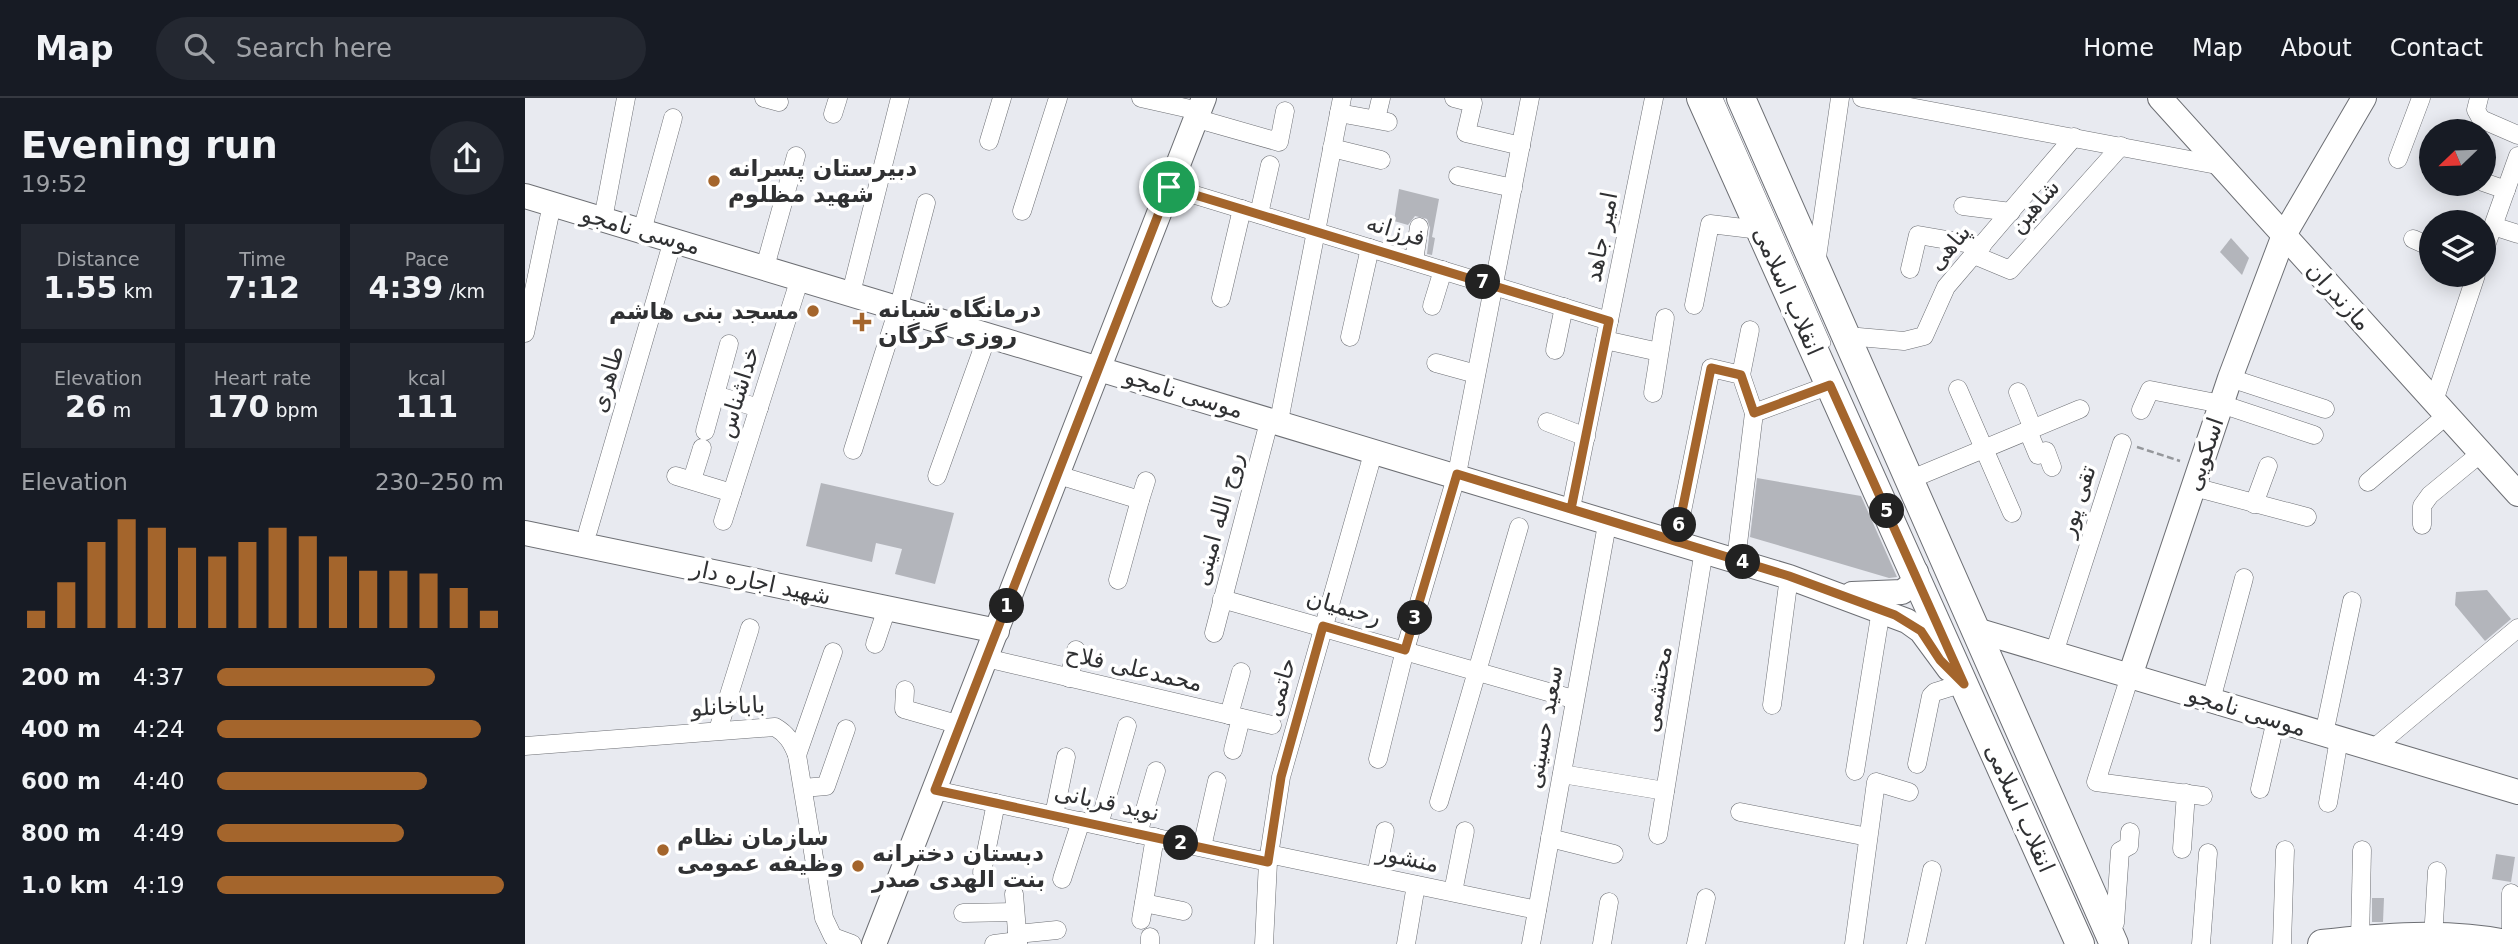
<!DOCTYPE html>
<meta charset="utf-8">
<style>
body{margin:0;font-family:"DejaVu Sans","Noto Naskh Arabic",sans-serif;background:#242831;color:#f1f3f6;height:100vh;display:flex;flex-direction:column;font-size:26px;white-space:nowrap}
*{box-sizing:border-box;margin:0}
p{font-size:23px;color:#9ea1a6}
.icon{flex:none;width:38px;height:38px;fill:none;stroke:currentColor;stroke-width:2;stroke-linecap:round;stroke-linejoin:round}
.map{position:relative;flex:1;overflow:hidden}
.sheet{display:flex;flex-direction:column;background:#171b24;width:525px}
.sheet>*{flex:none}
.needle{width:46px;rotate:247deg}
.buttons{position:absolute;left:1894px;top:21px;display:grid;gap:14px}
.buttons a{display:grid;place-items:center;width:77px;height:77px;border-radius:50%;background:#171b24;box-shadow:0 4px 18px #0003;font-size:35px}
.pin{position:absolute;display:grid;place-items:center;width:60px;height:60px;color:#fff;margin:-30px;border:4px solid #fff;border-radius:50%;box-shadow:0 2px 7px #0007}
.km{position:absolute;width:35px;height:35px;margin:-18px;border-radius:50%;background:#222;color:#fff;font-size:19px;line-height:35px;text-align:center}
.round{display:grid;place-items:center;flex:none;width:74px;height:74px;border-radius:37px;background:#242831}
.overview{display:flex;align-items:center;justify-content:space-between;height:119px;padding:0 21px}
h1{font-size:38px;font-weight:800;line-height:52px}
.figures{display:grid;grid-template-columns:repeat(3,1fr);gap:10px;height:119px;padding:7px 21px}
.figures div{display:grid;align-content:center;border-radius:0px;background:#242831;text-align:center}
.figures b{font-size:30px;font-weight:800}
.figures small{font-size:19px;font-weight:400}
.figures p{font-size:19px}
.chart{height:196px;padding:14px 21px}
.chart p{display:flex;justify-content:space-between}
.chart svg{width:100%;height:126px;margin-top:7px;stroke:#a4652c;stroke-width:6}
ul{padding:0 21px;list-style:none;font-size:23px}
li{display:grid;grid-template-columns:112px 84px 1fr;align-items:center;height:52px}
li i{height:18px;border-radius:9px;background:#a4652c}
header{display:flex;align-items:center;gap:42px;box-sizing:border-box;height:98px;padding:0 35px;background:#171b24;border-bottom:2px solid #363941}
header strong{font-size:33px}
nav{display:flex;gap:38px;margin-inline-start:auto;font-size:24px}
.search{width:490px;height:63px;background:#242831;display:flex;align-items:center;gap:18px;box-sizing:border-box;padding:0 24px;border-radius:38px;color:#9ea1a6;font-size:26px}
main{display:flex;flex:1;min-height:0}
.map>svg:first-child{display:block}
</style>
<header>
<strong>Map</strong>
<div class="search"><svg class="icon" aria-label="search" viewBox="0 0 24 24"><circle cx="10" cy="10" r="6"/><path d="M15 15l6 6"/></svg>Search here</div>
<nav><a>Home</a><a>Map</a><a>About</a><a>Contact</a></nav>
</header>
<main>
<section class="sheet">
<div class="overview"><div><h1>Evening run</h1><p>19:52</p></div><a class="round"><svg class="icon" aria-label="share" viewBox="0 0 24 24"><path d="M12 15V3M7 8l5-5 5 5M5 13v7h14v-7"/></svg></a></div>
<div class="figures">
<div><p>Distance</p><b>1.55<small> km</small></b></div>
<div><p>Time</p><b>7:12</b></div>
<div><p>Pace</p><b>4:39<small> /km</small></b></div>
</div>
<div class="figures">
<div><p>Elevation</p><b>26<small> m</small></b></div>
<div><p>Heart rate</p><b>170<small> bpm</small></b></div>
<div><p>kcal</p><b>111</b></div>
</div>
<div class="chart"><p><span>Elevation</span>230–250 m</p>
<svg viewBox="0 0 160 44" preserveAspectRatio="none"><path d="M5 44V38M15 44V28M25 44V14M35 44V6M45 44V9M55 44V16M65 44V19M75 44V14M85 44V9M95 44V12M105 44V19M115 44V24M125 44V24M135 44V25M145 44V30M155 44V38"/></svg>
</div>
<ul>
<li><b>200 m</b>4:37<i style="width:76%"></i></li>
<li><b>400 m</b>4:24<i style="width:92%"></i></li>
<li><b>600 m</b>4:40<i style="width:73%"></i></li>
<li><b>800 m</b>4:49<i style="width:65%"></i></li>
<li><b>1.0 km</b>4:19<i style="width:100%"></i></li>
</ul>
</section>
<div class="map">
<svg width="1993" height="846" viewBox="0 0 1993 846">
<rect width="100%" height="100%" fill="#e8eaf0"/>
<g fill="#b3b5bb">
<polygon points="874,91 914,101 907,139 910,140 907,157 902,156 905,130 902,121 890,118 883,127 869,123"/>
<polygon points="1706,140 1724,160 1717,177 1695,154"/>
<polygon points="1232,380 1336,398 1372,479 1364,480 1225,439"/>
<polygon points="296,385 429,415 410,486 370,476 377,451 351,445 347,464 281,448"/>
<polygon points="1962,492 1986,521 1960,543 1930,507 1931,494"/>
<polygon points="1971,756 1990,759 1986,784 1967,781"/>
<polygon points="1847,800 1859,800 1858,824 1847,824"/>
</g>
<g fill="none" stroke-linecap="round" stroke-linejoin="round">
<g stroke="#6d6f74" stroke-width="10">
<polyline id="lane" points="1193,0 1301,245"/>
</g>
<g stroke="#6d6f74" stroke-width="19">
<g id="street">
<polyline points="239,0 254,4"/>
<polyline points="616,0 674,13"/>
<polyline points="929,0 948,5 941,35 996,48"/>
<polyline points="1337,0 1697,68"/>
<polyline points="1954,0 1951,12 1956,21 1993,37"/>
<polyline points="814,15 863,24"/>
<polyline points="308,16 313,0"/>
<polyline points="851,21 856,0"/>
<polyline points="680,23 754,44 760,13"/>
<polyline points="464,43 477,0"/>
<polyline points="807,50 856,62"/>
<polyline points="1873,61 1896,0"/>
<polyline points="933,78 988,90"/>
<polyline points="1958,84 1981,92"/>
<polyline points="644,89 1084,223"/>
<polyline points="1438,108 1486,114"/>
<polyline points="497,113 533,0"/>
<polyline points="734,116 745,67"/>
<polyline points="78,121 101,0"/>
<polyline points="1968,128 1993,136"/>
<polyline points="117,133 148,20"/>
<polyline points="1888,141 1906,149"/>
<polyline points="1958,156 1993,58"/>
<polyline points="1449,157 1485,172 1596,48"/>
<polyline points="889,163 894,129"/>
<polyline points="1291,166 1315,0"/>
<polyline points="240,169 271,58"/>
<polyline points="1385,171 1393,137 1457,148"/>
<polyline points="326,195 375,0"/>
<polyline points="696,200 717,111"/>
<polyline points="1169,207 1185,126 1235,132"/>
<polyline points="907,208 918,172"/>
<polyline points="0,235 27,106"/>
<polyline points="1322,238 1379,243 1399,238 1421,189 1549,39"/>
<polyline points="825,239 845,150"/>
<polyline points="1080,242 1134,254"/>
<polyline points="1030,252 1039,209"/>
<polyline points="911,265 951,276"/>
<polyline points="1216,277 1225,232"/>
<polyline points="1705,280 1800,311"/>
<polyline points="1433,291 1487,415"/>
<polyline points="1493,294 1508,331"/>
<polyline points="1128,295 1140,220"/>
<polyline points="190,297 234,310"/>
<polyline points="1909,303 1951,177"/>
<polyline points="1616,312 1625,292 1696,306 1789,337"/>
<polyline points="754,323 817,0"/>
<polyline points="1022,324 1061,339"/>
<polyline points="180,333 204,246"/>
<polyline points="1503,333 1513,357 1521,353 1527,369"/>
<polyline points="328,352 374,208 401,105"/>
<polyline points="533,377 615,402 621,383"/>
<polyline points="151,378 207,395"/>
<polyline points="412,378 463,236"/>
<polyline points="167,382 177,350"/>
<polyline points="1384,382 1555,311"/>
<polyline points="1843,384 1922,317"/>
<polyline points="1669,389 1782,419"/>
<polyline points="1729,406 1743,368"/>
<polyline points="1046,410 1129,0"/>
<polyline points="198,423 275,180"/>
<polyline points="1897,427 1897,408 1905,397 1956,355"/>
<polyline points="63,433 148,142"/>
<polyline points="1151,443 1186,270 1216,277 1229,315"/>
<polyline points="1211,462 1229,315 1305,287"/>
<polyline points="593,482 615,402"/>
<polyline points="697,501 1048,601"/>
<polyline points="689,535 745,320"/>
<polyline points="350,546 362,510"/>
<polyline points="1529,555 1597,345"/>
<polyline points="461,560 747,627"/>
<polyline points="1605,578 1571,684 1678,698"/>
<polyline points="544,580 551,552"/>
<polyline points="380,592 379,611 435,627"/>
<polyline points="1686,602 1719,480"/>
<polyline points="1247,607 1264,479"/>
<polyline points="704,617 716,574"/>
<polyline points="193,632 225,530"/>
<polyline points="1799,636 1827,503"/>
<path d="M 0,648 L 250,629 C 262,636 267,644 272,657 L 299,820 L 308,839 L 327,846"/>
<polyline points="1848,651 1993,530"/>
<polyline points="708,652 716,620"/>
<polyline points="272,657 308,554"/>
<polyline points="853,661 880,552 932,376 1005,0"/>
<polyline points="1392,666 1406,598 1410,594 1439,585"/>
<polyline points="1330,673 1356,512"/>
<polyline points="1037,676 1140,693"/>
<polyline points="278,690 301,688 321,631"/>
<polyline points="1735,691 1751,622"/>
<polyline points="410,692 743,764"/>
<polyline points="914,704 994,429"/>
<polyline points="1803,705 1814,641"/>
<polyline points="1215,714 1343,739"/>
<polyline points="529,717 541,659"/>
<polyline points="574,727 602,628"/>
<polyline points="613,736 631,673"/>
<polyline points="1133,737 1179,452"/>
<polyline points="1025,740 1089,756"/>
<polyline points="677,749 692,683"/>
<polyline points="1657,751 1661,695"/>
<polyline points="744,756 1012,812"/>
<polyline points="457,774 471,705"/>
<polyline points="851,778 860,733"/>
<polyline points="537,781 556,723"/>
<polyline points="928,794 940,733"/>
<polyline points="489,796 493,846"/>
<polyline points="619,805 658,813"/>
<polyline points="438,815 490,814"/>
<polyline points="616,822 630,739"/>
<polyline points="1583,834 1590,825 1595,753 1604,748 1605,734"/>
<polyline points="492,836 532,832"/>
<polyline points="1908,841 1912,773"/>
<polyline points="1835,842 1837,752"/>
<polyline points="469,846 493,843"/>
<polyline points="625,846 625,839"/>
<polyline points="739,846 743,764 756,679 849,352"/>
<polyline points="881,846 891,787"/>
<polyline points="1006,846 1083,421"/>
<polyline points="1077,846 1084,804"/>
<polyline points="1171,846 1181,800"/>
<polyline points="1329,846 1351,684 1384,694"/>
<polyline points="1391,846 1407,772"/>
<polyline points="1676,846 1683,755"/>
<polyline points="1757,846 1760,752"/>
<polyline points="1986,846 1986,795"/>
</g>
</g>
<g stroke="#6d6f74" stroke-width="26">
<g id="secondary">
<polyline points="1635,0 1993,396"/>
<polyline points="0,98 1264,479 1382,523 1396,533 1424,571"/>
<polyline points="0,435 472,533"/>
<polyline points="1327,496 1377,494 1389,485 1391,474"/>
<polyline points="1451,532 1993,694"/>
<polyline points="1605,578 1705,280 1759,137 1839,0"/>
<polyline points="349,846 679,0"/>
</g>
</g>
<g stroke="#6d6f74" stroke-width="30">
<g id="primary">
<polyline points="1176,0 1555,846"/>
<polyline points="1216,0 1589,846"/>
<path d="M 1797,846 C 1856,839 1923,834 1981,846"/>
</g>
</g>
<polyline stroke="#95979b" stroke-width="2.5" stroke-dasharray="7 3.5" stroke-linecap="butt" points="1612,349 1655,363"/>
<use href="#lane" stroke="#fff" stroke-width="9"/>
<use href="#street" stroke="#fff" stroke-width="18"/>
<use href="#secondary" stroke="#fff" stroke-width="24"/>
<use href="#primary" stroke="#fff" stroke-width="28"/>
</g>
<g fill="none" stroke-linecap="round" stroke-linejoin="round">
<g stroke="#fff" stroke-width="14">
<polyline id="route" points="644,89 410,692 743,764 756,679 798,528 880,552 932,376 1264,478 1370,517 1396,533 1415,562 1439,586 1305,287 1229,315 1216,277 1186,270 1151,443 1046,411 1084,223 644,89"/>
</g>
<use href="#route" stroke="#a4652c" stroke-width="9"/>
</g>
<g fill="#a4652c" stroke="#fff" stroke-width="2.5">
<circle cx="189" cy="83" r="7"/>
<circle cx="288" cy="213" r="7"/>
<path d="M333.5 213.5h7v7h7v7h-7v7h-7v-7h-7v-7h7z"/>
<circle cx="138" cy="752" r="7"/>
<circle cx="333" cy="768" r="7"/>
</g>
<g text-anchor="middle" stroke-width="7" stroke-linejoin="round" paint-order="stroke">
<g font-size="23" font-weight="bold" fill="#303133" stroke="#fff" text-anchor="start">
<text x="203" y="78">دبیرستان پسرانه<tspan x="203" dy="26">شهید مظلوم</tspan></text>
<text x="353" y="219">درمانگاه شبانه<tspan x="353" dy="26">روزی گرگان</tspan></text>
<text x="274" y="221" text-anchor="end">مسجد بنی هاشم</text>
<text x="152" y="747">سازمان نظام<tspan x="152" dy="26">وظیفه عمومی</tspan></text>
<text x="347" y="763">دبستان دخترانه<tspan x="347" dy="26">بنت الهدی صدر</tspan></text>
</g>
<g font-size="23" fill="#303133" stroke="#fff">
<text transform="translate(1509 108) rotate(-48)" y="8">شاهین</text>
<text transform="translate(116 132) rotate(16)" y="8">موسی نامجو</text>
<text transform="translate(871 132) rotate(17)" y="8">فرزانه</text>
<text transform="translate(1076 139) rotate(-79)" y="8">امیر جاهد</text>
<text transform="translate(1424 149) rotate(-50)" y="8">پناهی</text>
<text transform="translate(1263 193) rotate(66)" y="8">انقلاب اسلامی</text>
<text transform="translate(1814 198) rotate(48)" y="8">مازندران</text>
<text transform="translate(82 281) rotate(-74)" y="8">طاهری</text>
<text transform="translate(213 294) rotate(-73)" y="8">خداشناس</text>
<text transform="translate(659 295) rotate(17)" y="8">موسی نامجو</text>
<text transform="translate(1679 356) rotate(-71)" y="8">اسکویی</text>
<text transform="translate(1552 403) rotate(-72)" y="8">تقی پور</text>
<text transform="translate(693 421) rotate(-75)" y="8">روح الله امینی</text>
<text transform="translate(236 484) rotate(12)" y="8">شهید اجاره دار</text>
<text transform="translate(819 509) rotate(16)" y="8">رحیمیان</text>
<text transform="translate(609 570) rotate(13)" y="8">محمدعلی فلاح</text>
<text transform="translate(755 589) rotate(-74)" y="8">حاتمی</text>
<text transform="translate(1132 591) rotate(-81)" y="8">محتشمی</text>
<text transform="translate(203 608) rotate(-3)" y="8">باباخانلو</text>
<text transform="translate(1722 613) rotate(17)" y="8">موسی نامجو</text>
<text transform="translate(1019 629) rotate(-80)" y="8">سعید حسینی</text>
<text transform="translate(582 704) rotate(12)" y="8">نوید قربانی</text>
<text transform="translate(1495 710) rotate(66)" y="8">انقلاب اسلامی</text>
<text transform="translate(883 760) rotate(12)" y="8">منشور</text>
</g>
</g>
</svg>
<div class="buttons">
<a><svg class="needle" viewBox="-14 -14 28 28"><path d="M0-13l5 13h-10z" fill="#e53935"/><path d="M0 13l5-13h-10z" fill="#9ea1a6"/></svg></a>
<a><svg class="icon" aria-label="layers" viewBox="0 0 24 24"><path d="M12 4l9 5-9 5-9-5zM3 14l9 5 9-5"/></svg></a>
</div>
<div class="pin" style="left:644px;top:89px;background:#1e9e55"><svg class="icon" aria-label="arrive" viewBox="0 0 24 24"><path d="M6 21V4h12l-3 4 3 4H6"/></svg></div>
<b class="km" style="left:482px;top:508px">1</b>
<b class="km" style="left:656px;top:745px">2</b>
<b class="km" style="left:890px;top:520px">3</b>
<b class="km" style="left:1218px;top:464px">4</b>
<b class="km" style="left:1362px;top:413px">5</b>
<b class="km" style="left:1154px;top:427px">6</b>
<b class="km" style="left:958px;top:184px">7</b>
</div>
</main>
